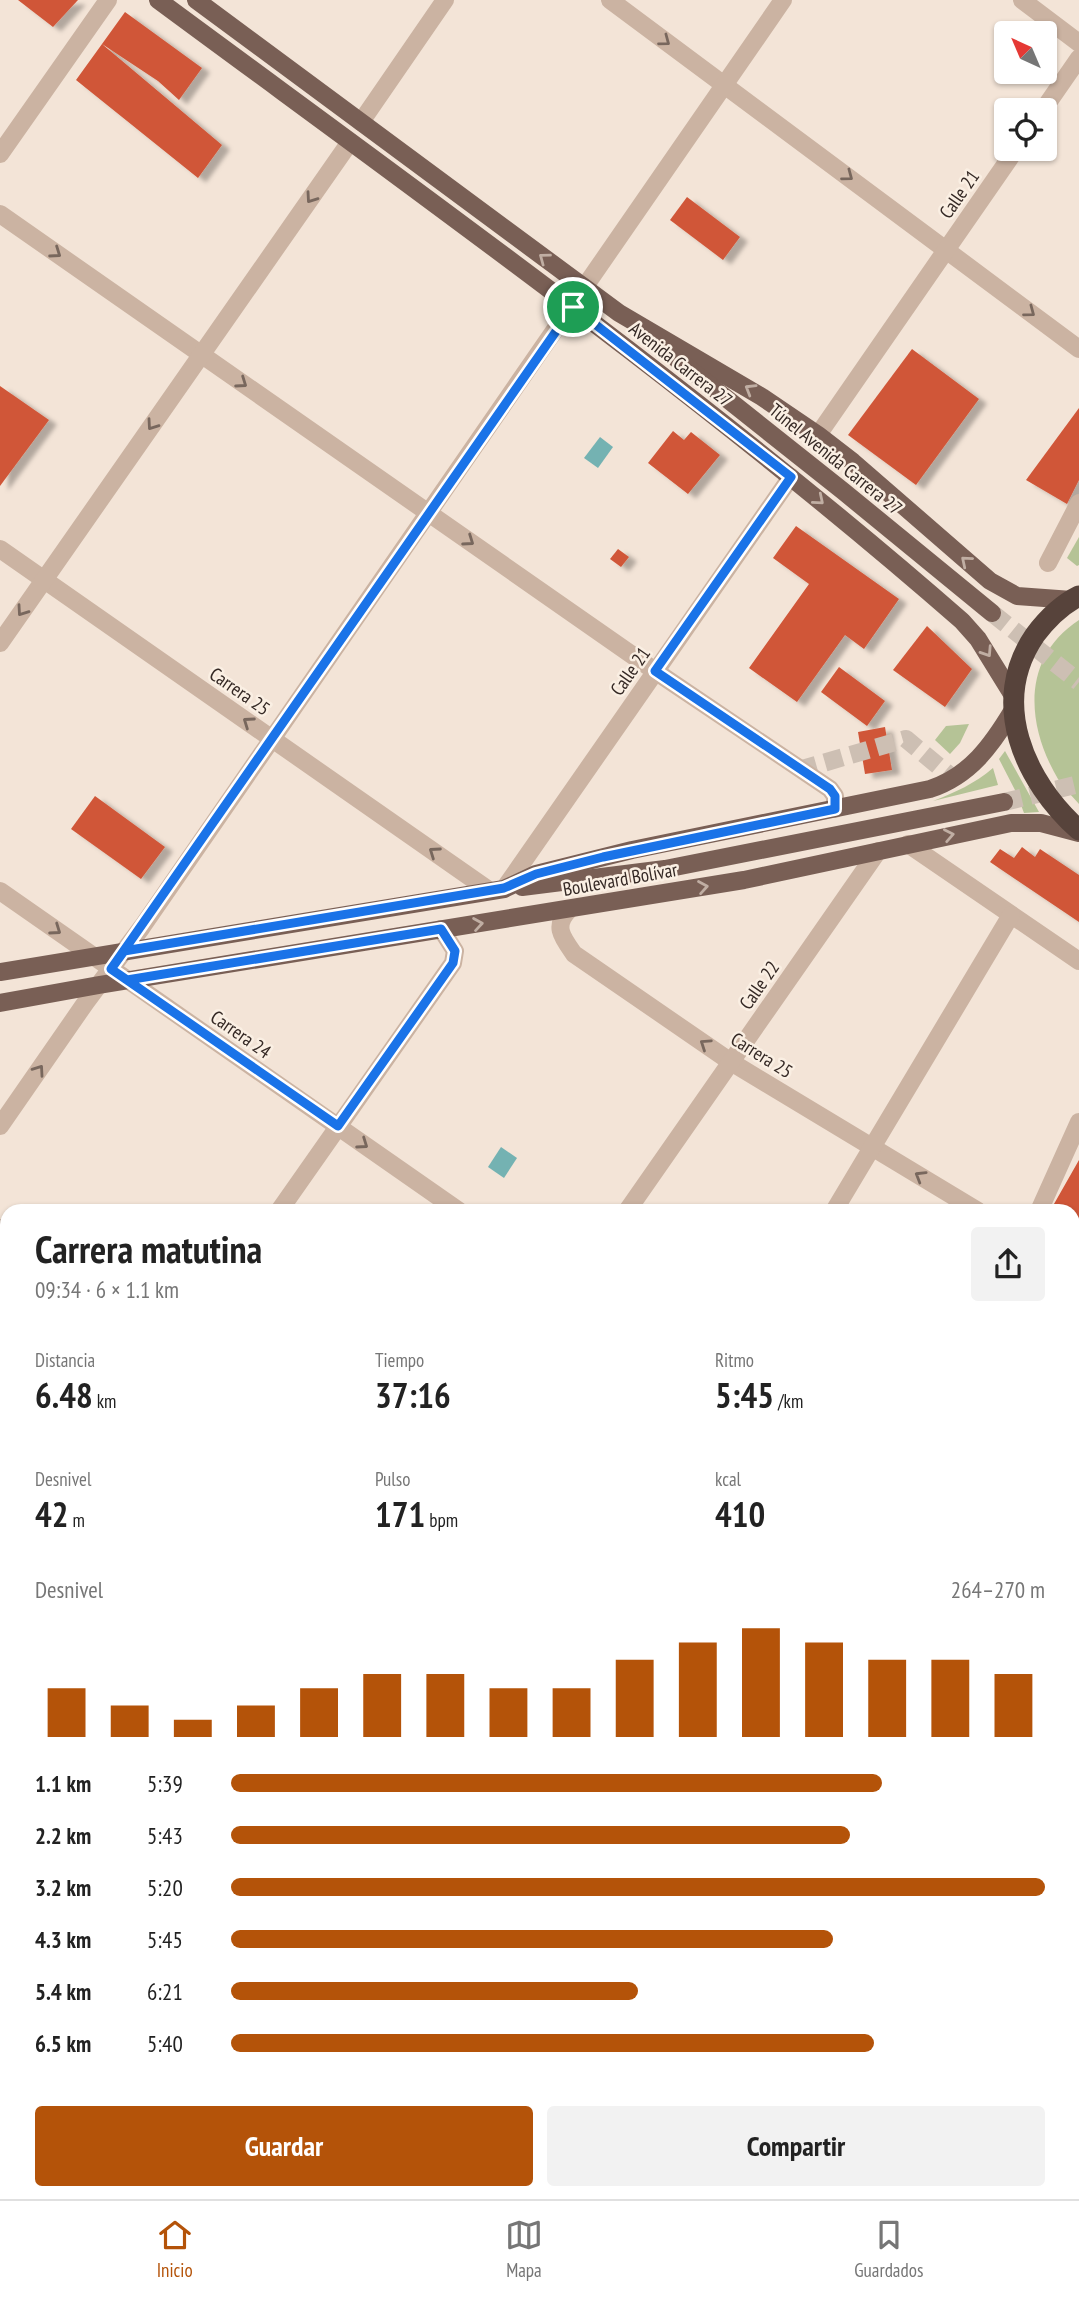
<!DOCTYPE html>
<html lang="es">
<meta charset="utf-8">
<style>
body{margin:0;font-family:"PT Sans Narrow",sans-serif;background:#f2f2f2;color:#222;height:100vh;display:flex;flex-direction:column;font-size:26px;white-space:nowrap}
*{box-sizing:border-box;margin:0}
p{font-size:23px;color:#767676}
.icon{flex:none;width:38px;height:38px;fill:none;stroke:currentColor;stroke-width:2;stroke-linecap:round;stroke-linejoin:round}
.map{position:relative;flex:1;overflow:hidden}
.details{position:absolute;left:0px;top:1204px;width:1080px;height:996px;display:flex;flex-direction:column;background:#fff;border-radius:21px 21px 0 0;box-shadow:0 2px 5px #0004}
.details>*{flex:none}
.needle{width:46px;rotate:316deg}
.fabs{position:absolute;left:994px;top:21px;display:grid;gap:14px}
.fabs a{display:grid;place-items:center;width:63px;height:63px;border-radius:7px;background:#fff;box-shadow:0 2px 5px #0004;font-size:35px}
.pin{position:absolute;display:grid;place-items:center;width:60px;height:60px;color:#fff;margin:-30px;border:4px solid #fff;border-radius:50%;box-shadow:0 2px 7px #0007}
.round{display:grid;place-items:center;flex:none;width:74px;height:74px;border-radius:7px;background:#f2f2f2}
.headline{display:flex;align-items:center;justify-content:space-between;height:119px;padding:0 35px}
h1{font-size:38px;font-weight:700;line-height:52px}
.stats{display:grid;grid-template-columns:repeat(3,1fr);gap:10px;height:119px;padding:7px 35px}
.stats div{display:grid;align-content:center}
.stats b{font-size:35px;font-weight:700}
.stats small{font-size:19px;font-weight:400}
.stats p{font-size:19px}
.chart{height:196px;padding:14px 35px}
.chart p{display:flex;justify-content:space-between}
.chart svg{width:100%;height:126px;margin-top:7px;stroke:#b45309;stroke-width:6}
.cta{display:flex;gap:14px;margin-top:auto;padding:14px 35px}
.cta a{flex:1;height:80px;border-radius:7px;background:#b45309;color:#fff;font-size:28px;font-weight:700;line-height:80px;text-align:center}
.cta a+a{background:#f2f2f2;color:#222}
ul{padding:0 35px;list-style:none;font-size:23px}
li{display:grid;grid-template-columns:112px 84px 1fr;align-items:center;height:52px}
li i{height:18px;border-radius:9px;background:#b45309}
.dock{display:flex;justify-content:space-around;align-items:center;height:98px;border-top:2px solid #e0e0e0;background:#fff;font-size:19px;color:#767676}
.dock a{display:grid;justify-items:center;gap:4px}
.dock .active{color:#b45309}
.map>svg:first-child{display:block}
</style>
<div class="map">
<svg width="1079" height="2199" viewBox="0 0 1079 2199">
<defs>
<filter id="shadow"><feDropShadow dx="8" dy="4.5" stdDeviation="2" flood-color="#0004"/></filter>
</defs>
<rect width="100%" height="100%" fill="#f3e4d7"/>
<g fill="#b5c396">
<polygon points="1079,537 1079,565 1077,566 1067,558"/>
<path d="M 1079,620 L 1079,804 C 1072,796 1064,788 1058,779 C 1026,725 1021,658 1079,620 Z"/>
<polygon points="969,724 960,743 950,754 935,740 946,726"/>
<polygon points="1005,751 1039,812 1024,813 1016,792 999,759"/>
<path d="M 993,768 L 998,785 L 933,801 C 956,792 974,784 993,768 Z"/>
</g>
<g fill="#74b2b2">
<polygon points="600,437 613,447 598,468 584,458"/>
<polygon points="501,1147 517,1158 504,1178 488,1167"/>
</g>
<g fill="#d05638" filter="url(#shadow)">
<polygon points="18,0 78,0 53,27"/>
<polygon points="125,12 202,68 179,100 158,81 102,44 222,145 198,178 76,80 102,44"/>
<polygon points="687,197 740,237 723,260 670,220"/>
<polygon points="912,349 979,399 916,485 848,435"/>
<polygon points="0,386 49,420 0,486"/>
<polygon points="1079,408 1079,480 1067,504 1026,480"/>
<polygon points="673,431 684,440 691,432 720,455 688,494 648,463"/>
<polygon points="796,526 899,599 864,649 845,635 797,702 749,668 809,584 773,558"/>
<polygon points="618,549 629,557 621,567 610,559"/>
<polygon points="927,626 972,669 945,707 893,670"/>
<polygon points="839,667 885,701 867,726 821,692"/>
<polygon points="885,727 892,770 865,774 858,732"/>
<polygon points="95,796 165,847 141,879 71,829"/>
<polygon points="1022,847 1035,857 1040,849 1079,875 1079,922 990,862 1000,849 1014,858"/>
<polygon points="1079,1160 1079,1245 1073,1241 1073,1211 1050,1211"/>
</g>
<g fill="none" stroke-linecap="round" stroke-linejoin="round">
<polyline stroke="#cdbfb3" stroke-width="18" stroke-dasharray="18 9" stroke-linecap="butt" points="799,770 906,739 954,779"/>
<g stroke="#cdbfb3" stroke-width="18" stroke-dasharray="18 9" stroke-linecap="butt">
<polyline points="992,613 1079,682"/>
<polyline points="1004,802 1079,784"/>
</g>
<g stroke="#cbb3a2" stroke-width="18">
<polyline points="610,0 1079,349"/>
<polyline points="1022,0 1079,43"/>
<polyline points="1043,110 1079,58"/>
<polyline points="361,122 445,0"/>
<polyline points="0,154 108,0"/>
<polyline points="0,214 655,671 830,789 835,796 835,809"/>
<polyline points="818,435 1016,149"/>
<polyline points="0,549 490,891"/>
<polyline points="1048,563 1079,503"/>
<polyline points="0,643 350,142"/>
<polyline points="908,844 1079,961"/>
<polyline points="504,889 791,477"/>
<polyline points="0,891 459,1211"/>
<path d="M 569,910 C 553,926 562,937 574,954 L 731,1062 L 978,1211"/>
<polyline points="0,1126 86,1002 142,927 783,0"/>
<polyline points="279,1211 453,963 455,951 441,929"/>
<polyline points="627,1211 878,851"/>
<polyline points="834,1211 1011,915"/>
<polyline points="1039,1211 1079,1122"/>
<polyline points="0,1228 7,1232"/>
<polyline points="1073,1267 1079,1270"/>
<polyline points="0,1569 7,1573"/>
<polyline points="0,1611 7,1601"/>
<polyline points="0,1902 7,1907"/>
<polyline points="1073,1915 1079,1900"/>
<polyline points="1073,1935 1079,1938"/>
<polyline points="0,2108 7,2098"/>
<polyline points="1073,2160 1079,2163"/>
<polyline points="504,2193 516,2199"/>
<polyline points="297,2199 299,2193"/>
<polyline points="591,2199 594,2193"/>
<polyline points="1025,2199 1026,2193"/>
</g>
<g stroke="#795f55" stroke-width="18">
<path d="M 158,0 C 430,201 707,398 962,621 L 978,639 L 1012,694"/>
<polyline points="196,0 619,313 762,397 818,435 853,462 990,581 1017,596 1072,600"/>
<polyline points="663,348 843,491 992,613"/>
<polyline points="522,887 665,869 1004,802"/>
<path d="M 0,972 L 504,889 L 536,874 L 632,850 L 930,789 C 970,776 992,745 1013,710"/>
<polyline points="0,1003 99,985 744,880 1011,823 1041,823 1079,833"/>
<polyline points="1073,1519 1079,1505"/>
<polyline points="1073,1539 1079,1531"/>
<polyline points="1073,1610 1079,1596"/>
<polyline points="913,2199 913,2193"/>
<polyline points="950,2199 950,2193"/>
</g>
<path stroke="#57433b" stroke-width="21" d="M 1079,596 C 1061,605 1047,619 1035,635 C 989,702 1024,781 1079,830"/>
</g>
<defs><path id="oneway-chevron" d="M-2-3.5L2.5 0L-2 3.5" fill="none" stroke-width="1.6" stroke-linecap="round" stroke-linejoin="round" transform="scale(1.75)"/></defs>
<g stroke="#78675d">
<use href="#oneway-chevron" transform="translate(665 41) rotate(37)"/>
<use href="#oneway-chevron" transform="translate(848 176) rotate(37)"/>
<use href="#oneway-chevron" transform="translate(311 198) rotate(125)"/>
<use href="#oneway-chevron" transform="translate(56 253) rotate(35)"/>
<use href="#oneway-chevron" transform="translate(1030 312) rotate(37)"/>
<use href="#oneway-chevron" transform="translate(242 383) rotate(35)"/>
<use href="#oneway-chevron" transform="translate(152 425) rotate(125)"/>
<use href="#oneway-chevron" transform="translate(469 541) rotate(35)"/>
<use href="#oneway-chevron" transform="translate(22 611) rotate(125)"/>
<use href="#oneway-chevron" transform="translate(248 722) rotate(-145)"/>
<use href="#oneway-chevron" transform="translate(434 852) rotate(-145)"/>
<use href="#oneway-chevron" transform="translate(56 930) rotate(35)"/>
<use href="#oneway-chevron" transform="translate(705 1044) rotate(-146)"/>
<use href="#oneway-chevron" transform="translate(39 1070) rotate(-55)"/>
<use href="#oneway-chevron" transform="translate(363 1144) rotate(35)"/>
<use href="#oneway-chevron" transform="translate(920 1176) rotate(-149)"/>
</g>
<g stroke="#c0aea3">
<use href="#oneway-chevron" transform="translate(544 258) rotate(-143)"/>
<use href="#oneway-chevron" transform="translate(750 389) rotate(-149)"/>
<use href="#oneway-chevron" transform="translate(819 500) rotate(40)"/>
<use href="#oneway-chevron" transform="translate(966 561) rotate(-140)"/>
<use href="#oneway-chevron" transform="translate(987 652) rotate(57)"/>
<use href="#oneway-chevron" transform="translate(949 835) rotate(-11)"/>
<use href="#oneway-chevron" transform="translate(703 887) rotate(-10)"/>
<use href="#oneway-chevron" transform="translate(478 924) rotate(-9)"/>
</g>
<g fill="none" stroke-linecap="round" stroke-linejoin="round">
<g stroke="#fff" stroke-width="14">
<polyline id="route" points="573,307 111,969 127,980 441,929 455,951 453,963 338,1126 127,980 111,969 124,951 504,888 536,874 603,857 835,809 835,796 830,789 655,671 791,477 573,307"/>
</g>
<use href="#route" stroke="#1a73e8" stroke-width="9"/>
</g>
<g text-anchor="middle" stroke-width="5" stroke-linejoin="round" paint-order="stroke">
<g font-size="19" fill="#352925" stroke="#faefe3">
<text transform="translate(959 194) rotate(-55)" y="7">Calle 21</text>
<text transform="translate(681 364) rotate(38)" y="7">Avenida Carrera 27</text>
<text transform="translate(836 459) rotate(39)" y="7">Túnel Avenida Carrera 27</text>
<text transform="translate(630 671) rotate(-55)" y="7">Calle 21</text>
<text transform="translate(240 691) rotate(35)" y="7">Carrera 25</text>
<text transform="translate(620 879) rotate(-10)" y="7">Boulevard Bolívar</text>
<text transform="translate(759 985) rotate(-55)" y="7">Calle 22</text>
<text transform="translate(241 1034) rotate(35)" y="7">Carrera 24</text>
<text transform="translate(762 1055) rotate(32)" y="7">Carrera 25</text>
</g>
</g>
</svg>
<div class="fabs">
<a><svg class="needle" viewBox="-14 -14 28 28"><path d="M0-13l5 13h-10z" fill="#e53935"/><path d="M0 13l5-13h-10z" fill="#767676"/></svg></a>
<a><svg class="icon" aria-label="locate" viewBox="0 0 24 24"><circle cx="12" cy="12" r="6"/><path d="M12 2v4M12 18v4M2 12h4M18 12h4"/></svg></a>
</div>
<div class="pin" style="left:573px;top:307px;background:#1e9e55"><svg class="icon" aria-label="arrive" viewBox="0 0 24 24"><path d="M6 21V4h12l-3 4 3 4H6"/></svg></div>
<section class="details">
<div class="headline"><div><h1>Carrera matutina</h1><p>09:34 · 6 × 1.1 km</p></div><a class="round"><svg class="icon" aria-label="share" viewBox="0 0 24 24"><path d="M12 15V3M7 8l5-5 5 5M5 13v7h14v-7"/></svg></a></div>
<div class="stats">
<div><p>Distancia</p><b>6.48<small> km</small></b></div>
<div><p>Tiempo</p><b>37:16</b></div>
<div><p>Ritmo</p><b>5:45<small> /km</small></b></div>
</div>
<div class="stats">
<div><p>Desnivel</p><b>42<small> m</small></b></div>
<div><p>Pulso</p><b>171<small> bpm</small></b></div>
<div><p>kcal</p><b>410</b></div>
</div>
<div class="chart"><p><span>Desnivel</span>264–270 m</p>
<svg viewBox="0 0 160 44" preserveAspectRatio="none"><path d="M5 44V27M15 44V33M25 44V38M35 44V33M45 44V27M55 44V22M65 44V22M75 44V27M85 44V27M95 44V17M105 44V11M115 44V6M125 44V11M135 44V17M145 44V17M155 44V22"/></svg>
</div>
<ul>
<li><b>1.1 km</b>5:39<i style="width:80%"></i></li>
<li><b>2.2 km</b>5:43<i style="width:76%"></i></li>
<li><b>3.2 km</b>5:20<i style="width:100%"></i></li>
<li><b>4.3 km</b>5:45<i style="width:74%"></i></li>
<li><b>5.4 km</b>6:21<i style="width:50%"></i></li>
<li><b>6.5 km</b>5:40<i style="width:79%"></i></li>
</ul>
<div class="cta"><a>Guardar</a><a>Compartir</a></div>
</section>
</div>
<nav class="dock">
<a class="active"><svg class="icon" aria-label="home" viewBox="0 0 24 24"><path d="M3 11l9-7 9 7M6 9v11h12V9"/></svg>Inicio</a>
<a><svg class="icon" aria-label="map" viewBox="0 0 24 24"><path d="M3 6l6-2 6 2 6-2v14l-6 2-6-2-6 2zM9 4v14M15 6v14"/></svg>Mapa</a>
<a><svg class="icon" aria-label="saved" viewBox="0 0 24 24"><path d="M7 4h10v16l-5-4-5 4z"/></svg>Guardados</a>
</nav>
